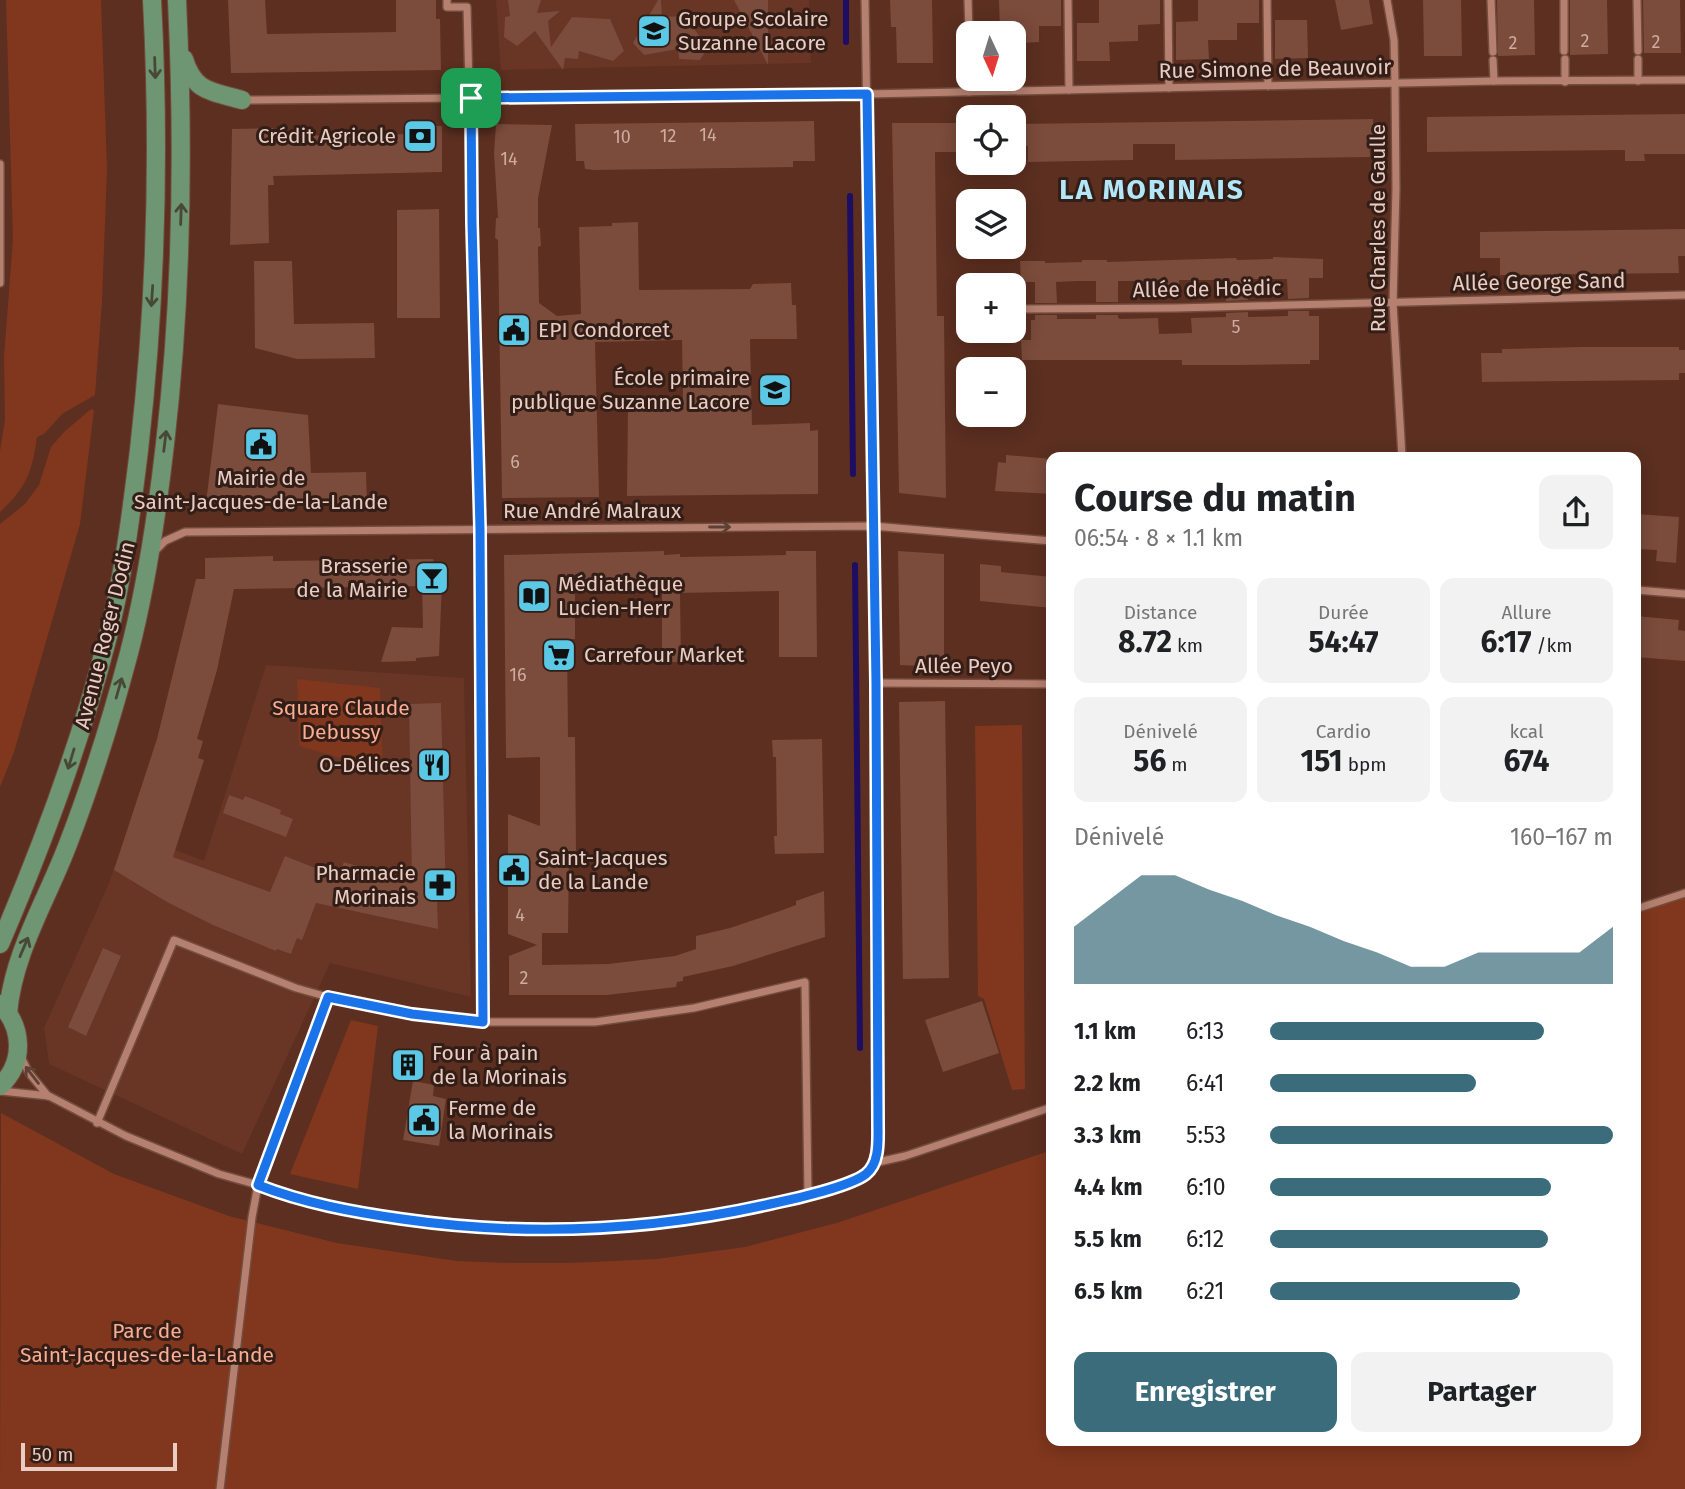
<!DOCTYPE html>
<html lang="fr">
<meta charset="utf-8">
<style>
body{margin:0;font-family:"Fira Sans",sans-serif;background:#f2f2f2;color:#202124;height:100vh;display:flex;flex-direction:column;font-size:26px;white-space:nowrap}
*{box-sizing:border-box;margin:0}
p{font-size:23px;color:#757577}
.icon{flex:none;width:38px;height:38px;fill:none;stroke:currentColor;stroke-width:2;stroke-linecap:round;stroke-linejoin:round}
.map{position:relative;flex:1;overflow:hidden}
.sheet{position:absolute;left:1046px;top:452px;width:595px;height:994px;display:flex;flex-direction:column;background:#fff;border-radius:14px;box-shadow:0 4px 18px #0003}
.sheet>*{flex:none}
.needle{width:46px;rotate:176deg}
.tools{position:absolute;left:956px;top:21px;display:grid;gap:14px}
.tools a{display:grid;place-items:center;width:70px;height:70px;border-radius:14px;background:#fff;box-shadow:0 4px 18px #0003;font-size:35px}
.scale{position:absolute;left:21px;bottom:18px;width:156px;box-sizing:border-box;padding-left:7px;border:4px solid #e9ccc2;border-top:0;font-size:19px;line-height:24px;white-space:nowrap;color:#e9ccc2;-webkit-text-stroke:5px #331e17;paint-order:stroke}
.pin{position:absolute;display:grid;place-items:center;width:60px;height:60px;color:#fff;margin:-30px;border-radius:14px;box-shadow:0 4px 10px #0006}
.round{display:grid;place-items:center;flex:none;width:74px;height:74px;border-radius:14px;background:#f2f2f2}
.summary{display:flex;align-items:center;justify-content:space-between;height:119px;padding:0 28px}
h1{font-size:38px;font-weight:700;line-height:52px}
.figures{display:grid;grid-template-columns:repeat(3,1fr);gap:10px;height:119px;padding:7px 28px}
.figures div{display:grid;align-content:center;border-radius:14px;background:#f2f2f2;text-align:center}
.figures b{font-size:30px;font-weight:700}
.figures small{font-size:19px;font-weight:400}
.figures p{font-size:19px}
.chart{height:196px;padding:14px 28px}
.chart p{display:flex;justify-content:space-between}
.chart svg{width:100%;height:126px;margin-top:7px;fill:#3b6c7b;opacity:.7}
.cta{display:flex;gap:14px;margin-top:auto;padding:14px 28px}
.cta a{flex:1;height:80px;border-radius:14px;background:#3b6c7b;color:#fff;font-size:28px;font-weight:700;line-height:80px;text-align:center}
.cta a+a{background:#f2f2f2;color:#202124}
ul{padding:0 28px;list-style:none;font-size:23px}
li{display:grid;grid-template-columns:112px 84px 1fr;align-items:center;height:52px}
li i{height:18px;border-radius:9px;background:#3b6c7b}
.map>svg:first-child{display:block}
</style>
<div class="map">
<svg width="1685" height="1489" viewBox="0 0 1685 1489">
<rect width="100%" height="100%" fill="#5c2f20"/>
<g fill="#693524">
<polygon points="496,0 809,0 811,63 501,70"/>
<polygon points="266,665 464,678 471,997 330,963 242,1154 49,1064 44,1028 109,883 127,831 204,861"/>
</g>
<g fill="#80371d">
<path d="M 6,0 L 101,0 L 107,169 L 102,302 L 95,395 L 62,414 L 44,434 L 37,437 C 32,473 26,488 0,512 L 0,451 L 5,420 L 4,357 L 13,239 Z"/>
<polygon points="91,409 94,410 80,524 14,752 0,787 0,524 25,504 39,485 51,447 64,432"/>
<polygon points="297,679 380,688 383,770 299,746"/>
<polygon points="1022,725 1025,1089 1012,1090 984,999 978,996 975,726"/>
<polygon points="1685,893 1685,1489 0,1489 1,1113 114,1174 229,1216 337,1243 457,1261 507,1263 570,1263 656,1259 745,1247 840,1222 1052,1150 1052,1440 1636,1440 1636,909"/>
<polygon points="351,1020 378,1026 358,1189 290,1174"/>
</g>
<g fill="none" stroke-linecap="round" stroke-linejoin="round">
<g stroke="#1d0e64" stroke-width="6">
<polyline points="846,0 846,42"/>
<polyline points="850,196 853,474"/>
<polyline points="855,565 860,1048"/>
</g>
</g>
<g fill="#7b4b3b">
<polygon points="228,0 265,0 267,34 396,32 396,0 436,0 436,19 440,19 441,70 231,73"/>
<polygon points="508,0 541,0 537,13 560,11 548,21 551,47 572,17 610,19 624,51 613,61 579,51 578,59 565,58 563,70 535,31 517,46 504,37 505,17 510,16"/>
<polygon points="658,0 661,0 662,17 684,16 708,47 700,60 679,59 678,49 644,55 633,43"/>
<polygon points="734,0 768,0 768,65"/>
<polygon points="890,0 932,0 933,63 897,63 896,27 891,27"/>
<polygon points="999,0 1061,0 1061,26 1039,26 1039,42 1021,43 1021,33 1000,33"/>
<polygon points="1099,0 1160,0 1160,24 1138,25 1138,41 1109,42 1110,61 1077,61 1077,23 1099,23"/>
<polygon points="1198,0 1259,0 1259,23 1237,23 1237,40 1208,40 1209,59 1176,60 1176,22 1198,21"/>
<polygon points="1335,0 1369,0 1373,24 1341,30"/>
<polygon points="1423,0 1461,0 1462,56 1424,56"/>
<polygon points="1497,0 1534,0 1535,55 1498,56"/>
<polygon points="1570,0 1607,0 1608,54 1570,55"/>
<polygon points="1643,0 1680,0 1681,53 1644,53"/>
<polygon points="1275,20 1307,20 1308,58 1275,59"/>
<polygon points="1685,114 1685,154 1644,154 1645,161 1625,161 1625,150 1427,152 1427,117"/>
<polygon points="1373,119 1374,139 1369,139 1370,157 1175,160 1175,144 1133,144 1133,160 1028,162 1028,146 1013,146 1013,124"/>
<polygon points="814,121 815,161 793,161 793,167 594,170 585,169 584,161 576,161 575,124"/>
<polygon points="892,123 968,123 968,152 935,152 937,316 944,316 946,498 899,493"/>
<polygon points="496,124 552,125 538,198 538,228 540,228 541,246 538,247 539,303 557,316 581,314 579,227 612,226 612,223 638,222 639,290 750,289 753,284 791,283 792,305 796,305 797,339 750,339 752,425 810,423 810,431 818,430 818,494 627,496 628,400 683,399 682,340 595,342 599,497 502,498 498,240 495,238 496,218 498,218 494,153"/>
<polygon points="415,126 442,126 442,172 273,176 274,185 268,185 269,243 230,245 232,129 273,128 273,136 415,134"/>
<polygon points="439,209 440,318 397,318 397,210"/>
<polygon points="1685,229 1685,256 1678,256 1679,273 1500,275 1500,258 1480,258 1480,232"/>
<polygon points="1273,257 1323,259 1323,278 1309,278 1309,298 1288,299 1287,279 1247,279 1248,300 1226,301 1226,280 1179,280 1179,295 1158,295 1158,281 1118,281 1118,302 1096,302 1096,281 1077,281 1056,282 1057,303 1035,303 1035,282 1021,282 1020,261 1045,261 1045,263 1082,262 1082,260 1107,260 1107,262 1236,258 1237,260 1273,259"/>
<polygon points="254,261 292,261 294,324 374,323 375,358 297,359 255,348"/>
<polygon points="1288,311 1309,311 1309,316 1319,316 1319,360 1310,360 1310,364 1238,365 1182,365 1182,360 1022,360 1021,340 1031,340 1031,320 1035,320 1035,315 1057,315 1057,319 1096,319 1096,315 1118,315 1118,318 1120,319 1158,318 1159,334 1192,333 1191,318 1226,317 1226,313 1248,312 1248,317 1288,316"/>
<polygon points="1581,347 1679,347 1679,350 1685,350 1685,373 1679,373 1679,380 1482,382 1481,353 1502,353 1502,349"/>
<polygon points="218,404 308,415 311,473 366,472 367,503 206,503"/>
<polygon points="1006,455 1052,459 1052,494 995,491 998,462 1006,463"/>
<polygon points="1636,514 1679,517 1676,563 1656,561 1657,550 1636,549"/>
<polygon points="664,551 664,555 680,554 680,557 786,555 786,551 816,551 817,657 779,657 779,591 680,593 681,662 662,662 662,578 575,579 575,639 567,639 568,737 575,737 576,851 569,851 568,933 542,933 542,965 608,964 675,956 696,949 696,936 730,928 777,912 796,905 796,901 824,891 825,937 733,966 683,977 683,981 677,982 676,987 607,995 509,995 509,956 537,945 508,934 508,814 540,826 540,757 506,758 504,555"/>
<polygon points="898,551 944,554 944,667 900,665"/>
<polygon points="273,556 273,561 433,559 434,563 439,564 439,581 442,581 439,656 416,658 416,661 381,662 392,627 423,628 422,586 234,589 217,670 197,739 203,741 198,758 204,760 173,857 270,892 285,856 338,877 344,862 412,884 409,704 441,703 446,898 437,898 438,929 316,903 302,940 297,938 291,954 277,949 276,951 213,925 167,902 114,870 157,739 196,579 205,579 205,558"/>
<polygon points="980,564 1001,566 1001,572 1052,577 1052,608 980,601"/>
<polygon points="1636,616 1679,620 1678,630 1685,631 1685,661 1636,657"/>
<polygon points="945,701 949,978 903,979 899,702"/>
<polygon points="822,739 824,853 775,854 774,836 777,836 776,757 773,757 772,740"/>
<polygon points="229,795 243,800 245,796 281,810 280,814 293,819 286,837 223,813"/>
<polygon points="103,948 121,956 86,1036 68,1027"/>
<polygon points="982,1001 999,1053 943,1072 925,1020"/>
<polygon points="413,1081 434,1085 433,1096 446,1099 439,1146 403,1140"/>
</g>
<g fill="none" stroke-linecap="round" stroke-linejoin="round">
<g stroke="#724c3e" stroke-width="10">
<g id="street">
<polyline points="447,0 447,7 467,7 480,529 483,1022"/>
<polyline points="865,0 876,683 878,1124 874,1163"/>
<polyline points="968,0 969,33"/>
<polyline points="1068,0 1069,90"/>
<polyline points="1168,0 1169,88"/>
<polyline points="1267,0 1268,86"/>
<polyline points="1387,0 1394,40 1395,84 1396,189 1393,303 1402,457"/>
<polyline points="1491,0 1493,52"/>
<polyline points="1564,0 1564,51"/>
<polyline points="1637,0 1638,51"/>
<polyline points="1565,59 1565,82"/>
<polyline points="1638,59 1638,81"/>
<polyline points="1493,60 1494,81"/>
<polyline points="969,79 969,92"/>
<polyline points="244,100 867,94 1494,81 1685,80"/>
<polyline points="0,164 0,283"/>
<polyline points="1022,309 1176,308 1685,295"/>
<polyline points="154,552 165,541 185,532 873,526 1052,541"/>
<polyline points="1636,590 1685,594"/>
<polyline points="876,683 1052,684"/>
<polyline points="1636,909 1685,893"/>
<polyline points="21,1057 29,1073 48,1096"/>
<polyline points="1,1091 49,1096 126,1136 219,1174 258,1185 294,1199 382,1216 484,1227 553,1230 631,1227 697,1219 808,1196 866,1174 874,1163 905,1156 1052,1107"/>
<polyline points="97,1123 174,940 296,988 328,997 412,1014 483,1022 595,1022 694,1008 805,982 808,1196"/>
<polyline points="220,1489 252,1217 258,1185 328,997"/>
</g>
</g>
<g stroke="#724c3e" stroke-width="20">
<g id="primary">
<path d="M 184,59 C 194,92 211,91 242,100"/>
<path d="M 0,944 C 42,846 79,747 106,644 C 123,581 131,515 139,450 C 156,301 160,150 152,0"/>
<path d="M 0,1004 C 23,1027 25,1063 0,1086"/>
<path d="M 8,1013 C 13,953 47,900 68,844 C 92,782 112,717 129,653 C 147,584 157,514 165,444 C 182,297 184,148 177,0"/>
</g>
</g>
<use href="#street" stroke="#b5806f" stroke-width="7"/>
<use href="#primary" stroke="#6e9672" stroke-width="18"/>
</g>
<defs><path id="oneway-shaft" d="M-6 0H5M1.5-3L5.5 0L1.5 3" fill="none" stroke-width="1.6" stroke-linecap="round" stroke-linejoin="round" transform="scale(1.75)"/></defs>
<g stroke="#484837">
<use href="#oneway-shaft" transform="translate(155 68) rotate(88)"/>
<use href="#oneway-shaft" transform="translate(181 214) rotate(-88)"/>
<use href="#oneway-shaft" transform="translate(152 296) rotate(94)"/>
<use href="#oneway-shaft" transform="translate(165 441) rotate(-83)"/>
<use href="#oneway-shaft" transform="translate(119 688) rotate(-74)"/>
<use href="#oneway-shaft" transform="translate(71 759) rotate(107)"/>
<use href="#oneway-shaft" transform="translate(24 947) rotate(-67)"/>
</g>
<g stroke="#604036">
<use href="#oneway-shaft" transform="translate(720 527)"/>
<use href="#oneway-shaft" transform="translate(32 1075) rotate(-128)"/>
</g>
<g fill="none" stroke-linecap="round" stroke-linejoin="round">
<g stroke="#fff" stroke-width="14">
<path id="route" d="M 867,94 L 876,683 L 878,1124 C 878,1140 880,1163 866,1174 C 851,1186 795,1199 775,1203 C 653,1231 527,1237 402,1219 C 352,1212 304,1203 258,1185 L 328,997 L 412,1014 L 483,1022 L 480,529 L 472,222 L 471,98 Z"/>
</g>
<use href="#route" stroke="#1a73e8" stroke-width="9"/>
</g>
<defs>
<g id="school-square" transform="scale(1.75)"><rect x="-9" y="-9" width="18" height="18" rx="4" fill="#5bc8e6" stroke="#331e17"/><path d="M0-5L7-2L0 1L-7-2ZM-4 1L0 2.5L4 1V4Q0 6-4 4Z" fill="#111"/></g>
<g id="bank-square" transform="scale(1.75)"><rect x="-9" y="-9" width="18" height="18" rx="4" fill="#5bc8e6" stroke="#331e17"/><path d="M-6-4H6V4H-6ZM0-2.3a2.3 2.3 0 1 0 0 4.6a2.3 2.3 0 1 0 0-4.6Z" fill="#111"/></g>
<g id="civic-square" transform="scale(1.75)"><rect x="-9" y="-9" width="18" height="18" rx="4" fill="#5bc8e6" stroke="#331e17"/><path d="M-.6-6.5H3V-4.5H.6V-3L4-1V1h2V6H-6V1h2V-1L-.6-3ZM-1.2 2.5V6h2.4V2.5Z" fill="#111"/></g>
<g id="bar-square" transform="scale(1.75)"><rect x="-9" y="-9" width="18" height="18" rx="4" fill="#5bc8e6" stroke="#331e17"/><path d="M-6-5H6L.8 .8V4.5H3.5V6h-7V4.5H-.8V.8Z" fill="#111"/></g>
<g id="library-square" transform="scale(1.75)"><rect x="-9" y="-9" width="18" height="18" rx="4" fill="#5bc8e6" stroke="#331e17"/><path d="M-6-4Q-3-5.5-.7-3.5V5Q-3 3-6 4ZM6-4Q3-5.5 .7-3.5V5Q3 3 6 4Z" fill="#111"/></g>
<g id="supermarket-square" transform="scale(1.75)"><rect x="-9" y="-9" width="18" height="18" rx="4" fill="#5bc8e6" stroke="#331e17"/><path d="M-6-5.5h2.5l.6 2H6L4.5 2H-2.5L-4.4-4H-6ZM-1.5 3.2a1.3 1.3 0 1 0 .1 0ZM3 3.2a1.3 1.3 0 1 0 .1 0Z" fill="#111"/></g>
<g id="restaurant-square" transform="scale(1.75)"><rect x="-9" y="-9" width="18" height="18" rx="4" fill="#5bc8e6" stroke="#331e17"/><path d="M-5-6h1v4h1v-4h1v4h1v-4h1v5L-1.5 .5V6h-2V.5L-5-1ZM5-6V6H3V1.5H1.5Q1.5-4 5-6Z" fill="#111"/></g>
<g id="pharmacy-square" transform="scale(1.75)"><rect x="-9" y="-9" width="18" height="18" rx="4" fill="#5bc8e6" stroke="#331e17"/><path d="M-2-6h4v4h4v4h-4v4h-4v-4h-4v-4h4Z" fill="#111"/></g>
<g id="building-square" transform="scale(1.75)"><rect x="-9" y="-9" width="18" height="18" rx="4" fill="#5bc8e6" stroke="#331e17"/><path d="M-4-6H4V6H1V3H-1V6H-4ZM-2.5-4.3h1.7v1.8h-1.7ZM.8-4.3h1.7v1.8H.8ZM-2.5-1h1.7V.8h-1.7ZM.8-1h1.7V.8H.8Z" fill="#111"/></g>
</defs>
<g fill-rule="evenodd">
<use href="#school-square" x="654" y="31"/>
<use href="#bank-square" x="420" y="136"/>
<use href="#civic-square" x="514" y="330"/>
<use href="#school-square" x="775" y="390"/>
<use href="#civic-square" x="261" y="444"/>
<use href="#bar-square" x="432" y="578"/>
<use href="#library-square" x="534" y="596"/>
<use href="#supermarket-square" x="559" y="655"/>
<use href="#restaurant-square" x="434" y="765"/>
<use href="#civic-square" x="514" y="870"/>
<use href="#pharmacy-square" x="440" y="885"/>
<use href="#building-square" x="408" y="1065"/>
<use href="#civic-square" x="424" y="1120"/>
</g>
<g text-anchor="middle" stroke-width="6" stroke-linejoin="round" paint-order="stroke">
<g font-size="18" fill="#ceaca0">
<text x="1585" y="47">2</text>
<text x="1656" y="48">2</text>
<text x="1513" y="49">2</text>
<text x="708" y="141">14</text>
<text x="668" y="142">12</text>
<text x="622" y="143">10</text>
<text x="509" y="165">14</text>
<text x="1236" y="333">5</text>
<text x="515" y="468">6</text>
<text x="518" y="681">16</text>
<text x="520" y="921">4</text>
<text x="524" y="984">2</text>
</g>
<g font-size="21" fill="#e9ccc2" stroke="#331e17" text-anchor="start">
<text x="678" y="26">Groupe Scolaire<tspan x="678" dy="24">Suzanne Lacore</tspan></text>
<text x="396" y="143" text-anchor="end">Crédit Agricole</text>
<text x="538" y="337">EPI Condorcet</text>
<text x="750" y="385" text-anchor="end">École primaire<tspan x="750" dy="24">publique Suzanne Lacore</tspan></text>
<text x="261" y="485" text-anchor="middle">Mairie de<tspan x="261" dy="24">Saint-Jacques-de-la-Lande</tspan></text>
<text x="408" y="573" text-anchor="end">Brasserie<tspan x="408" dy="24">de la Mairie</tspan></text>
<text x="558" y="591">Médiathèque<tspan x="558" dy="24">Lucien-Herr</tspan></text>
<text x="584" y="662">Carrefour Market</text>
<text x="410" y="772" text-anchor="end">O-Délices</text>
<text x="538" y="865">Saint-Jacques<tspan x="538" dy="24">de la Lande</tspan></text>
<text x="416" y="880" text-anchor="end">Pharmacie<tspan x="416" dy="24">Morinais</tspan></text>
<text x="432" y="1060">Four à pain<tspan x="432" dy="24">de la Morinais</tspan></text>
<text x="448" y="1115">Ferme de<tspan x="448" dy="24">la Morinais</tspan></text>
</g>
<g font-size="21" fill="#e9ccc2" stroke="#331e17">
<text transform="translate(1275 69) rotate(-1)" y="7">Rue Simone de Beauvoir</text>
<text transform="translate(1378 228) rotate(-90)" y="7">Rue Charles de Gaulle</text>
<text transform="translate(1539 282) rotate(-1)" y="7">Allée George Sand</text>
<text transform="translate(1207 289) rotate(-1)" y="7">Allée de Hoëdic</text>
<text x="592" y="518">Rue André Malraux</text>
<text transform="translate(105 635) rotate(-76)" y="7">Avenue Roger Dodin</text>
<text x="964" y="673">Allée Peyo</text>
</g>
<g font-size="21" fill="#fbac91" stroke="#331e17">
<text x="341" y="715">Square Claude<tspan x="341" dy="24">Debussy</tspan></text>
<text x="147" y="1338">Parc de<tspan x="147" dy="24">Saint-Jacques-de-la-Lande</tspan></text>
</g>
<g font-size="28" font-weight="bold" letter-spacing="2" fill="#b1e7f8" stroke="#331e17">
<text x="1152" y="199">LA MORINAIS</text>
</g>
</g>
</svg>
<div class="tools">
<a><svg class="needle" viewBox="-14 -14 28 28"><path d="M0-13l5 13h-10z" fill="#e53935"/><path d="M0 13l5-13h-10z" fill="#757577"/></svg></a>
<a><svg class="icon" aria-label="locate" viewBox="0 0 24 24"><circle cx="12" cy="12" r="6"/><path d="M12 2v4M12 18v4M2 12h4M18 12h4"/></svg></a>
<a><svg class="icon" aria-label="layers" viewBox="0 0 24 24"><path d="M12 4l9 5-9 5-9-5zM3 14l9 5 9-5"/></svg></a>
<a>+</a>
<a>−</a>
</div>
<div class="scale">50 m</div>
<div class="pin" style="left:471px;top:98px;background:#1e9e55"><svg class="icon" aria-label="arrive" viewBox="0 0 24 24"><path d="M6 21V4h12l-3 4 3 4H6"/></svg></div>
<section class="sheet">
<div class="summary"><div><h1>Course du matin</h1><p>06:54 · 8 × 1.1 km</p></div><a class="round"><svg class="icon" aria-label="share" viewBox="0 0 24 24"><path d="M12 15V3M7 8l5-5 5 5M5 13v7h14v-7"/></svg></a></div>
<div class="figures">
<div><p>Distance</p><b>8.72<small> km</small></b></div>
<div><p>Durée</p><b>54:47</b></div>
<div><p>Allure</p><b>6:17<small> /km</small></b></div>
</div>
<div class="figures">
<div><p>Dénivelé</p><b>56<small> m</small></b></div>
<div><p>Cardio</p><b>151<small> bpm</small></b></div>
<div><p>kcal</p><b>674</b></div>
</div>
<div class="chart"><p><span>Dénivelé</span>160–167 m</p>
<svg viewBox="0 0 160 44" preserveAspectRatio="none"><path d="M0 44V24L10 15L20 6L30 6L40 11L50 15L60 20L70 24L80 29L90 33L100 38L110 38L120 33L130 33L140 33L150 33L160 24V44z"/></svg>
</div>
<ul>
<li><b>1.1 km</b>6:13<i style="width:80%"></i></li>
<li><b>2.2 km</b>6:41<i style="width:60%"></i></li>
<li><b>3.3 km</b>5:53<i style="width:100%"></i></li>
<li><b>4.4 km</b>6:10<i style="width:82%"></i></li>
<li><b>5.5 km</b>6:12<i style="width:81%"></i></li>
<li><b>6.5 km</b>6:21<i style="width:73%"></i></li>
</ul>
<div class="cta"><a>Enregistrer</a><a>Partager</a></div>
</section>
</div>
